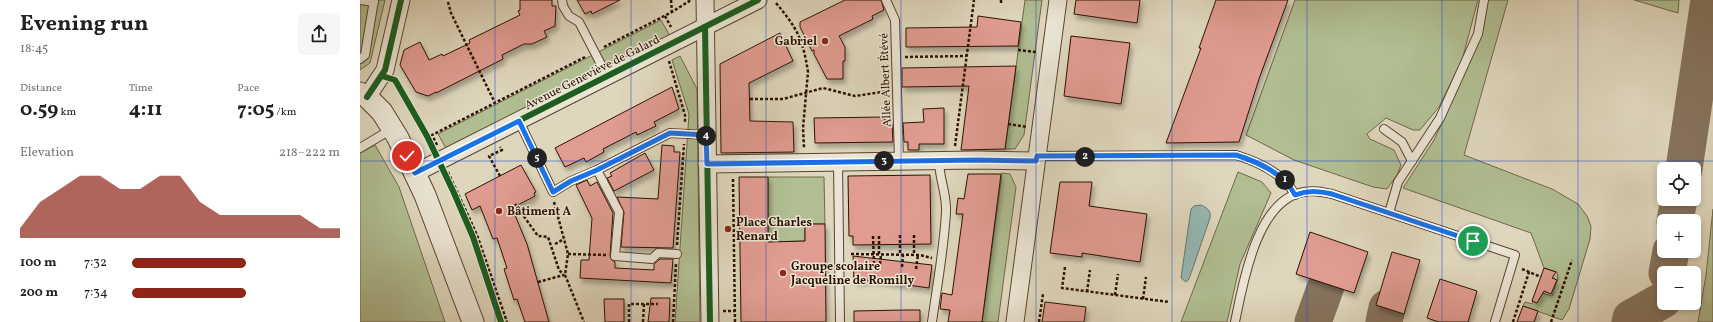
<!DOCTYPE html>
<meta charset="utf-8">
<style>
body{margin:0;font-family:Vollkorn,serif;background:#f6f6f6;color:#202124;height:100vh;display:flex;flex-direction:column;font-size:15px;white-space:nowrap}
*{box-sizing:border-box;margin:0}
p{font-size:13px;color:#757577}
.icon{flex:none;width:22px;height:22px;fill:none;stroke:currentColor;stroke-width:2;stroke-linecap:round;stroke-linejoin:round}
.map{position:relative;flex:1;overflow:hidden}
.details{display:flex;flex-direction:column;background:#fff;width:360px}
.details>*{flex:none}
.fabs{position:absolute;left:1297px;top:162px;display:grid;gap:8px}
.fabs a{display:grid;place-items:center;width:44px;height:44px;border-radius:6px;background:#fff;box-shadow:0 2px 6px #0003;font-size:20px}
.pin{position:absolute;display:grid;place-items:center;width:34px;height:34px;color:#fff;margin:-17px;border:2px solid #fff;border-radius:50%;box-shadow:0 1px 4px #0007}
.km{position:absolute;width:20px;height:20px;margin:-10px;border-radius:50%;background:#222;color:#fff;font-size:11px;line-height:20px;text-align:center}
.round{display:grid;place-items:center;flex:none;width:42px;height:42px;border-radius:6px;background:#f6f6f6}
.summary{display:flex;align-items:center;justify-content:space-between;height:68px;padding:0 20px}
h1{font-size:22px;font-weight:700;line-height:30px}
.metrics{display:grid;grid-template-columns:repeat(3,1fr);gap:6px;height:68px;padding:4px 20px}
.metrics div{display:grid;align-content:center}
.metrics b{font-size:20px;font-weight:700}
.metrics small{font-size:11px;font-weight:400}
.metrics p{font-size:11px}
.chart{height:112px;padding:8px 20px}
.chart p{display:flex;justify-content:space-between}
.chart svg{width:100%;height:72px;margin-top:4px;fill:#8f2418;opacity:.7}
ul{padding:0 20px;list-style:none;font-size:13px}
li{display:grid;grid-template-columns:64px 48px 1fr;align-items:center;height:30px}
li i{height:10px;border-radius:5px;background:#8f2418}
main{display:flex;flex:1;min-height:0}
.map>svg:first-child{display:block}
</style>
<main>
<section class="details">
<div class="summary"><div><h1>Evening run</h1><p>18:45</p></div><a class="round"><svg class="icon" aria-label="share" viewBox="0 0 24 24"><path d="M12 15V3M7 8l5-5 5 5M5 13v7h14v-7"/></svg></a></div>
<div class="metrics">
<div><p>Distance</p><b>0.59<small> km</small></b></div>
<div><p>Time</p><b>4:11</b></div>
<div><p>Pace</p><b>7:05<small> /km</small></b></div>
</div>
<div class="chart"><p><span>Elevation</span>218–222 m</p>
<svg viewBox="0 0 160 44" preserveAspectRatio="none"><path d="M0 44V38L10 22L20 14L30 6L40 6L50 14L60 14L70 6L80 6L90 22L100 30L110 30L120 30L130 30L140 30L150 38L160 38V44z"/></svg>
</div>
<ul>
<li><b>100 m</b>7:32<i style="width:55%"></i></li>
<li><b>200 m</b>7:34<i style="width:55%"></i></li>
</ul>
</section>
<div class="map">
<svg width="1353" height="322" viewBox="0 0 1353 322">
<defs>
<filter id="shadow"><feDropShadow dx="2.5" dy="4.5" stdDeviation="2" flood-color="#0004"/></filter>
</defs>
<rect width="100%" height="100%" fill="#dfd7bd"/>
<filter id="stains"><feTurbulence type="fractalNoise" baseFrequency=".005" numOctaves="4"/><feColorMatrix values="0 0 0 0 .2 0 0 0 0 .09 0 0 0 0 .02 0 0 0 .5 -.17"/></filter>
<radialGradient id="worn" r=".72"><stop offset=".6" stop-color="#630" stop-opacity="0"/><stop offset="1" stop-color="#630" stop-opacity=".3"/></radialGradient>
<g fill="#b0be92" stroke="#6f6849">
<polygon points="0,0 25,0 10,63 0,70"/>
<polygon points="665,0 682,0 664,135 655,149 645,149"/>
<polygon points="935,0 1118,0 1102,60 1079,107 1060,130 1053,130 1026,118 1007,134 1010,139 1034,150 1041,165 1037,175 1027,189 1013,187 934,160 886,135"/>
<polygon points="1127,0 1148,0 1104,155 1192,189 1218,204 1227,216 1231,226 1230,239 1209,309 1202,320 1163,306 1165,302 1172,304 1176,291 1192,296 1198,278 1197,272 1184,268 1171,233 1043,188 1074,140 1104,75 1115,49"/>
<polygon points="1274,0 1319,0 1318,13"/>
<polygon points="301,20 310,36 87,150 78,134"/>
<polygon points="320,56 337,89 340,322 315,322 329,114 312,60"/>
<polygon points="15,145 39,187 85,322 0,322 0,153"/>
<polygon points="878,172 902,182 911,193 880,264 867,322 821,322"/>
<polygon points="642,173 650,174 656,187 638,322 622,322"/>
<polygon points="408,177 464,177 465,224 445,224 445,241 408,242"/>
<polygon points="1353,209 1353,322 1338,322 1346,275"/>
</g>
<path fill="#94b9b5" stroke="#6b766d" d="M 841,205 C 847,208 851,210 850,218 L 829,279 L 826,282 L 821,278 L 831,209 L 834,206 Z"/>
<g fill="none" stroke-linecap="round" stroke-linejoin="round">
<g stroke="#86745e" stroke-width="37">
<polyline points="1324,169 1349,0"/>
<polyline points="1315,221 1319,199"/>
<polyline points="1307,273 1311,251"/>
<polyline points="953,322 966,286"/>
<polyline points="1024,322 1027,308"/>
<polyline points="1270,322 1271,318 1303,300"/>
</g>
</g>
<g fill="#e09c91" stroke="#2e1200" filter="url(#shadow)">
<polygon points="160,0 192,0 192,6 196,6 195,26 184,31 187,37 172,44 164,44 142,55 143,59 76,93 76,92 68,96 56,92 40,65 44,50 60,42 69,60 82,54 83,56 110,43 109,40 160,15 158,11 160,10"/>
<polygon points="217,0 260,0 232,14 231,11 225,14"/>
<polygon points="485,0 521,0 524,10 512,16 513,19 479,36 485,47 485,61 483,61 483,79 467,79 454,54 454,50 452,51 440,27 440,22"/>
<polygon points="716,0 780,0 777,23 714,14"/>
<polygon points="856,0 928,0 899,79 879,142 806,143 841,48 839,48"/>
<polygon points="618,16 661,22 658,46 546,47 546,28 617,27"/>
<polygon points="420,33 433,61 389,83 390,121 433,122 434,152 361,153 360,64"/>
<polygon points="711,36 770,43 761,104 704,96"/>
<polygon points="656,66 645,149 601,150 609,86 542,87 542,68"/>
<polygon points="312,87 319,109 294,122 296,126 277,135 276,132 243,149 244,152 226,162 224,158 205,167 195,148"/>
<polygon points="584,108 584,144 559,144 559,150 548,150 548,142 544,142 543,123 564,122 563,109"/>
<polygon points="524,117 524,120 528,120 529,124 532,124 533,142 455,143 454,118"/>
<polygon points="302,145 314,146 314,152 320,152 313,248 261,247 264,212 257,197 298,199"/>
<polygon points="285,153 294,170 254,191 247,178 252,176 250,173"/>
<polygon points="161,165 176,192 174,193 175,196 152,208 167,244 189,322 165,322 157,299 154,300 144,269 147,268 137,238 133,239 120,206 112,210 105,194"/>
<polygon points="608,174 641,174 622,322 588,322 590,310 580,309 582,293 592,295 603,214 596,214 598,198 604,199"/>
<polygon points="570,175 571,244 493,245 493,236 489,236 488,176"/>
<polygon points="379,177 408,177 408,242 445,241 445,224 465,224 466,322 381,322"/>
<polygon points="227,180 230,186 237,182 253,213 250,256 252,260 255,262 255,268 294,270 294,264 300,259 313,259 311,283 220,278 221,260 229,260 232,218 216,185"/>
<polygon points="700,182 732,182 729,206 787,214 780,262 722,253 722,257 690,253"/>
<polygon points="950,232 1008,252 994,293 936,274"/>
<polygon points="1032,252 1060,260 1044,314 1016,305"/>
<polygon points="493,256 572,265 569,288 514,280 494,281"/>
<polygon points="1184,268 1196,272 1192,278 1197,280 1191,294 1184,291 1177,303 1172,301"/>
<polygon points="1080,279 1117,291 1108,322 1079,322 1067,318"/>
<polygon points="291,298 310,298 309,322 288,322"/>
<polygon points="244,299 264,299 264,322 245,322"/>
<polygon points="685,302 726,307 724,322 682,322"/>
<polygon points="1163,306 1178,311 1174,322 1157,322"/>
<polygon points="544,310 560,310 560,322 494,322 494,311"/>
</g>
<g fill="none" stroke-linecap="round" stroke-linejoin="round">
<g stroke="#5a432f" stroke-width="10">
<g id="service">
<polyline points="0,0 14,2"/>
<polyline points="202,0 203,6 209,16 219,22 247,76"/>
<polyline points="526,0 535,20 539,161"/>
<polyline points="0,59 5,55 14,0"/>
<polyline points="159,121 193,192 211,181 237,170"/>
<polyline points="1024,129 1042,142 1052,161"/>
<polyline points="0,148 32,129"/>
<path d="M 677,156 L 876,155 C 898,162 924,173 935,195"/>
<polyline points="478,162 480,322"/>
<polyline points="1029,213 1038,182 1080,118 1118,34 1124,0"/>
<polyline points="317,254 298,253 292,259 255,256 259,212 237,170 310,133 346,135"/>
<path d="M 572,322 C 577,286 584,249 586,212 C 587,194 579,178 579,161"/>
<path d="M 875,322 C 883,283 897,199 944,192 C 954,190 963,192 972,194 L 1155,255 L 1135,322"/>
</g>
</g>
<g stroke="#5a432f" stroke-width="19">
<g id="minor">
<polyline points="345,0 350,322"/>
<polyline points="7,97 25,70 41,0"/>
<polyline points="347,164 616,160 676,161"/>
<polyline points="55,173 398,0"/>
<polyline points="655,322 698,0"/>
</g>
</g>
<g stroke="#5a432f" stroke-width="23">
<polyline id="tertiary" points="0,93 7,97 22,112 38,138 65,195 113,322"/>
</g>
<g stroke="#2e1200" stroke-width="2.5" stroke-dasharray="3 2" stroke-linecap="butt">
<polyline points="311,0 312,12"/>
<polyline points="88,2 91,13 135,103"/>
<path d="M 416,3 C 437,28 443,39 448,72 L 443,128 L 444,148"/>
<polyline points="641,3 641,0"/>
<polyline points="305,16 311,27"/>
<polyline points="244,47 312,12 331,0"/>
<polyline points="658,50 676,52"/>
<polyline points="545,57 606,56"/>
<polyline points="309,61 325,115 325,123"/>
<polyline points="390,99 423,99 463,88 495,96 528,91"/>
<polyline points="648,124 667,127"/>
<polyline points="77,145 72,135 225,57"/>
<polyline points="595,146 614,0"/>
<polyline points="88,172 117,235 147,322"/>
<polyline points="140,176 129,156 142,150 140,147"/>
<polyline points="373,179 375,322"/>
<polyline points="194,202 208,254 205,275 224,322"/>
<polyline points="155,204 178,236 188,237 199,270 204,275"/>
<polyline points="540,235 540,255"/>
<polyline points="554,235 554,255"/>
<polyline points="513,236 514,264"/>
<polyline points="519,236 519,255"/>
<polyline points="195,244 204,239"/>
<polyline points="317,245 324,144"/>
<polyline points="208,254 246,255"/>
<polyline points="491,254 560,255 572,258"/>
<polyline points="520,264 521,255"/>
<polyline points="542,267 543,255"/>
<polyline points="705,267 702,288 809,302"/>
<polyline points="556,269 558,255"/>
<polyline points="1162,269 1181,277"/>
<polyline points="178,282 204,275"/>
<polyline points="727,292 730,270"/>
<polyline points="755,295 758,274"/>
<polyline points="783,299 786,277"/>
<polyline points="363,311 375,311"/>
<polyline points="269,322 269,304 298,304"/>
<polyline points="283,322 284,304"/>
<polyline points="313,322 316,264"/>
<polyline points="679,322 683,294"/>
<polyline points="1153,322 1169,272"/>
<polyline points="1191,322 1212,260"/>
</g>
<use href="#service" stroke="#eae5d4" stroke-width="8"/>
<use href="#minor" stroke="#eae5d4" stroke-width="17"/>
<use href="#tertiary" stroke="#eae5d4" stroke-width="21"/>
<g stroke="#eae5d4" stroke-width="8">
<g id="cycleway">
<polyline points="345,27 350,322"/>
<polyline points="22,76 35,80 67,136 94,193 113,237 141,322"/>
<polyline points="7,97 25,70 41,0"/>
<polyline points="347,164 616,160 676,161"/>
<polyline points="55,173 398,0"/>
</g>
</g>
<use href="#cycleway" stroke="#1b5e20" stroke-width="6"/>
</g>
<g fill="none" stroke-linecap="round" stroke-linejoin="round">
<g stroke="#fff" stroke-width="8">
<path id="route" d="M 47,156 L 55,173 L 159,121 L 193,192 L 211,181 L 237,170 L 310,133 L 346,135 L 347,164 L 616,160 L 676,161 L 677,156 L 876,155 C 898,162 924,173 935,195 C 948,190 958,191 972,194 L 1113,241"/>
</g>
<use href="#route" stroke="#1a73e8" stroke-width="5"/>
</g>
<path fill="none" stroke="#1d4ed8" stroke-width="1" stroke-opacity="0.55" d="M 135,0 L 135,322M 271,0 L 271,322M 406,0 L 406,322M 541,0 L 541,322M 676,0 L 676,322M 812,0 L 812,322M 947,0 L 947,322M 1082,0 L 1082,322M 1218,0 L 1218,322M 0,161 L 1353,161"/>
<g fill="#8f2418" stroke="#eae5d4" stroke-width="1.5">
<circle cx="465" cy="41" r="4"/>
<circle cx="139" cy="211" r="4"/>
<circle cx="368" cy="229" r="4"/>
<circle cx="423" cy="273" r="4"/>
</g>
<g text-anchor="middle" stroke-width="3" stroke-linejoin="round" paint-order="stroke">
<g font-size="12" font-weight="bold" fill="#2e1200" stroke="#eae5d4" text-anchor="start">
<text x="457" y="45" text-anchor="end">Gabriel</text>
<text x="147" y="215">Bâtiment A</text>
<text x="376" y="226">Place Charles<tspan x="376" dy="14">Renard</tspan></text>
<text x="431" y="270">Groupe scolaire<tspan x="431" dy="14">Jacqueline de Romilly</tspan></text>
</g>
<g font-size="12" fill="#2e1200" stroke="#eae5d4">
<text transform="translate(232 72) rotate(-27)" y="4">Avenue Geneviève de Galard</text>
<text transform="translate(525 80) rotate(-92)" y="4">Allée Albert Étévé</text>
</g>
</g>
<rect width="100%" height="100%" filter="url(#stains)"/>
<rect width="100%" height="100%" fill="url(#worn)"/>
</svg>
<div class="fabs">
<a><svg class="icon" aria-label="locate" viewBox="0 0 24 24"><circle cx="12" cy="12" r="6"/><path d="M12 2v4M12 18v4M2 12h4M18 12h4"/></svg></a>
<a>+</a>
<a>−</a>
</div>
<div class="pin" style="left:1113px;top:241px;background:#1e9e55"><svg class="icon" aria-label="arrive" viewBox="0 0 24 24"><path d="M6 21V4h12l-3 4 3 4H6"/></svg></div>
<div class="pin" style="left:47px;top:156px;background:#d93025"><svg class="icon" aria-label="check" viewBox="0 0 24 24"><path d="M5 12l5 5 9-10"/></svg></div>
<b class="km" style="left:925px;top:180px">1</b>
<b class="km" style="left:725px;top:157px">2</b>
<b class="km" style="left:524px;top:161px">3</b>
<b class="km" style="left:346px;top:136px">4</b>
<b class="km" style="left:177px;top:158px">5</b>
</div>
</main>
